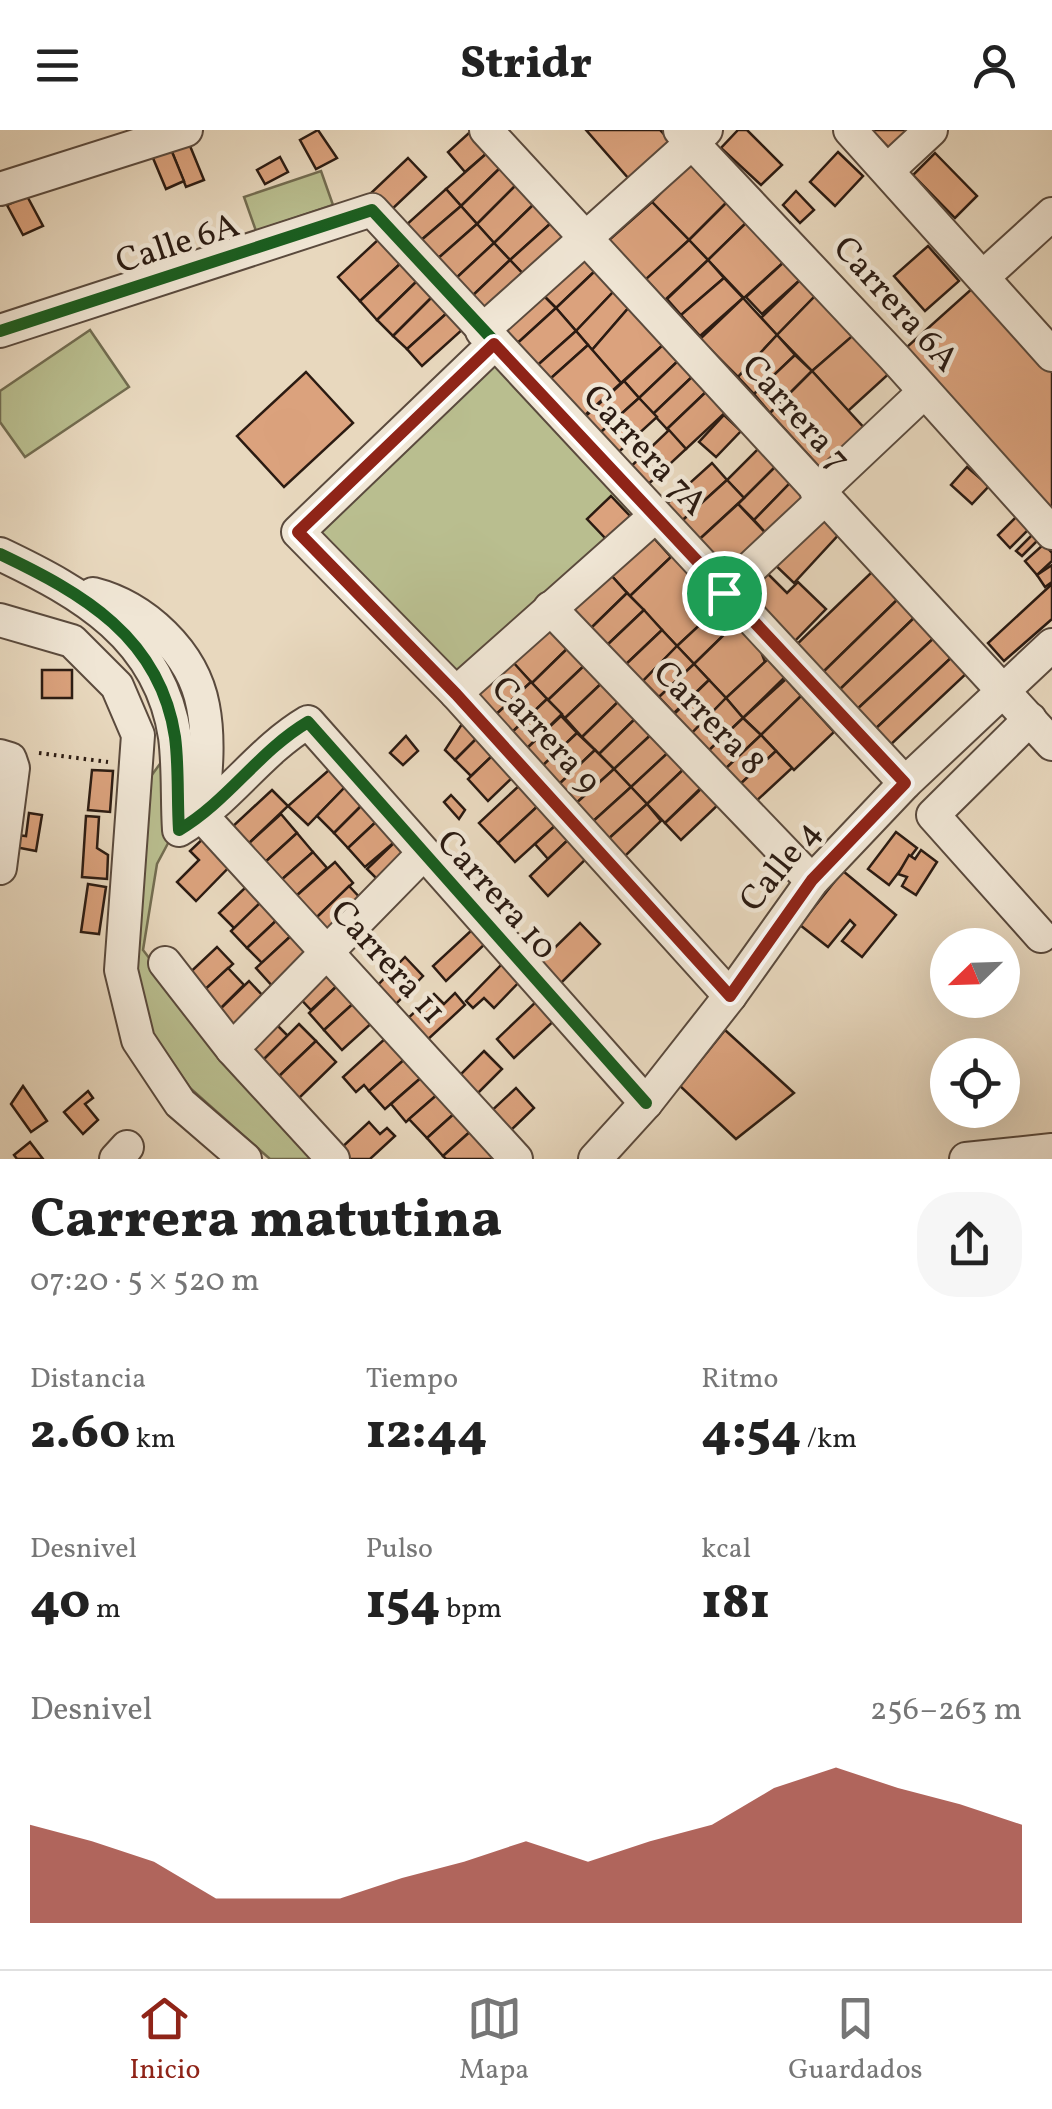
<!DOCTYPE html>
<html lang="es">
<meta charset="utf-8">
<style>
body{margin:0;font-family:Vollkorn,serif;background:#f6f6f6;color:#222;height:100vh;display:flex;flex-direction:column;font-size:38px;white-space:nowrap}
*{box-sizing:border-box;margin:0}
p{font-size:32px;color:#767676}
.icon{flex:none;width:55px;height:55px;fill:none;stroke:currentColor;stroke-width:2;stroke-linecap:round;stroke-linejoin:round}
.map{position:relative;height:1029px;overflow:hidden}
.side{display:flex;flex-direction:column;background:#fff;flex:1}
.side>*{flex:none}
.needle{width:65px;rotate:247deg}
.tools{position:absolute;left:930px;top:798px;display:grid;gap:20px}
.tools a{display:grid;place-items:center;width:90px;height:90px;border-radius:50%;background:#fff;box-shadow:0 10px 40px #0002;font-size:50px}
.pin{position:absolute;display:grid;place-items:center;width:85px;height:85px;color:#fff;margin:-42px;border:5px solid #fff;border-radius:50%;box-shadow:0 2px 10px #0007}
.round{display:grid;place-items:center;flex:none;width:105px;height:105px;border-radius:40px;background:#f6f6f6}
.headline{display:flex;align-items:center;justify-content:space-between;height:170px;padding:0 30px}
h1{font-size:55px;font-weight:800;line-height:75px}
.figures{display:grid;grid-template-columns:repeat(3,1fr);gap:15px;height:170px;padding:10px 30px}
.figures div{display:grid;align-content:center}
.figures b{font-size:50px;font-weight:800}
.figures small{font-size:28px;font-weight:400}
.figures p{font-size:28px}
.chart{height:280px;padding:20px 30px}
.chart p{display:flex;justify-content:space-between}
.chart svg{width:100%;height:180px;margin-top:10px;fill:#8f2418;opacity:.7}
header{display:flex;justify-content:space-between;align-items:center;height:130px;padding:0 30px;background:#fff;font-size:45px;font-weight:800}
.tab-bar{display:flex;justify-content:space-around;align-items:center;height:140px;border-top:2px solid #e0e0e0;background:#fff;font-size:28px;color:#767676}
.tab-bar a{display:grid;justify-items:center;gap:5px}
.tab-bar .active{color:#8f2418}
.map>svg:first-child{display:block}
</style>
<header><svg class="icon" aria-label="menu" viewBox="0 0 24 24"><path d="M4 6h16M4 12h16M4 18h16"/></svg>Stridr<svg class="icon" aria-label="person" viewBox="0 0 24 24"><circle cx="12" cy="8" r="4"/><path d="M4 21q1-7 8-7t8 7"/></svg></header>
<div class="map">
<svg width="1052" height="1029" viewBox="0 0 1052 1029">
<rect width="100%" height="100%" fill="#e8d8be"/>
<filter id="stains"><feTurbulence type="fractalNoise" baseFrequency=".002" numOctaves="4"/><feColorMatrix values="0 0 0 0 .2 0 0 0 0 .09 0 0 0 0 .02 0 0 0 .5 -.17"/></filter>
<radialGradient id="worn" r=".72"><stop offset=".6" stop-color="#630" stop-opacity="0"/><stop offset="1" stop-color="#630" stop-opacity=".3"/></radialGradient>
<g fill="#b9be8f" stroke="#726c50" stroke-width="2.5">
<polygon points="321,41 333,75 256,101 244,67"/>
<polygon points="90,200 129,257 25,327 0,292 0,261"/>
<polygon points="480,218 641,385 458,548 299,389"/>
<polygon points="173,616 174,702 157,734 143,820 205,901 319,1029 270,1029 190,958 149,898 132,842 146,653"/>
</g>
<g fill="#dba27d" stroke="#2b1b12" stroke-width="2.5">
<polygon points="318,0 337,28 316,39 300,10"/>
<polygon points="586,0 660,0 671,12 629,49"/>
<polygon points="738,0 747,0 782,35 761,55 721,18"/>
<polygon points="871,0 912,0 892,21"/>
<polygon points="469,3 487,23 465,42 448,22"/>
<polygon points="188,11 204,50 186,57 170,17"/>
<polygon points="170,17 184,51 166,59 150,21"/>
<polygon points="838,22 863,46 835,76 810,52"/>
<polygon points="487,23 500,38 461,76 446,59"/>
<polygon points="935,23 977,66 955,88 913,45"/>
<polygon points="280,27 288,42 265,54 257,40"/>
<polygon points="408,28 426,47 388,83 370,64"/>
<polygon points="694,29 729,70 689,110 652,72"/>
<polygon points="500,38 516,55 477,94 461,76"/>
<polygon points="516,55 534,74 494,113 477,94"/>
<polygon points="446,59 461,76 419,112 405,96"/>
<polygon points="796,61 814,80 800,93 783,75"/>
<polygon points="27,66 43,96 23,105 7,75"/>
<polygon points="729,70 748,91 708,130 689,110"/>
<polygon points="652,72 689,110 645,151 609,110"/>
<polygon points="534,74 551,93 510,130 494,113"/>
<polygon points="461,76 477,94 435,131 419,112"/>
<polygon points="748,91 785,131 744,168 708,130"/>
<polygon points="551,93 566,110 526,147 510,130"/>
<polygon points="477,94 494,113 453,151 435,131"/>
<polygon points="380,108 402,132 360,171 338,147"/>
<polygon points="689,110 708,130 665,170 646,149"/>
<polygon points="494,113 510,130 469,169 453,151"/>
<polygon points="928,116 959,151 925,181 894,146"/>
<polygon points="579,123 596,140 556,178 540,162"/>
<polygon points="510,130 526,147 484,185 469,169"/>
<polygon points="708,130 724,148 681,185 667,169"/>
<polygon points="785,131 801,149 762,184 746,167"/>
<polygon points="402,132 418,150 377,190 360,171"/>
<polygon points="596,140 615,160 576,201 556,178"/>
<polygon points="724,148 743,168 700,206 681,185"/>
<polygon points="801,149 816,165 777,205 761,188"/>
<polygon points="418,150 433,166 393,206 377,190"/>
<polygon points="975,156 1052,241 1052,394 898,225"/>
<polygon points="615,160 631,175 592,220 576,201"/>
<polygon points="540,162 556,178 511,219 496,202"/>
<polygon points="816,165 853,206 812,241 777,205"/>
<polygon points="433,166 448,182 407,219 393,206"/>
<polygon points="743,168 777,205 738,247 700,209"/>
<polygon points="631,175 665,213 621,253 592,220"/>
<polygon points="556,178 576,201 531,241 511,219"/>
<polygon points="448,182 463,199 422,236 407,219"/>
<polygon points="576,201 588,215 541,257 531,241"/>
<polygon points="858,201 893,240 848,281 812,241"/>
<polygon points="777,205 795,225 754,264 738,247"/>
<polygon points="665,213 680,229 639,268 624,251"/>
<polygon points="588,215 621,253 574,295 541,257"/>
<polygon points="795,225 812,241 770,283 754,264"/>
<polygon points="680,229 695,244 653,284 639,268"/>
<polygon points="812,241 867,301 824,342 770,283"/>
<polygon points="306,242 353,293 284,357 237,306"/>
<polygon points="695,244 709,259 667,299 653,284"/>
<polygon points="624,251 639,268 592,310 577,294"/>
<polygon points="709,259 728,280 686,319 667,299"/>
<polygon points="639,268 657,287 610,330 592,310"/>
<polygon points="724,285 741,301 716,327 699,312"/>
<polygon points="669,300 686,319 641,361 624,343"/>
<polygon points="759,318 776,336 744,368 727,350"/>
<polygon points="712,333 727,350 675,397 660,380"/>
<polygon points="776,336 791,352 754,390 738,374"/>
<polygon points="967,337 989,356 972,374 951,355"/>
<polygon points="727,350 744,368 691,417 673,399"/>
<polygon points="791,352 812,372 773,411 754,390"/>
<polygon points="611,366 631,387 607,410 587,389"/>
<polygon points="738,374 773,411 726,454 691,417"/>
<polygon points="820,381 842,401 794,453 772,432"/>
<polygon points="1017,386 1029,399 1010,418 998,405"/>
<polygon points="1037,400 1043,405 1022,426 1016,421"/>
<polygon points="652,406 671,427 630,466 610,444"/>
<polygon points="1044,414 1052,423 1052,431 1037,445 1025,431"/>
<polygon points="673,425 713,466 716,480 677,516 630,466"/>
<polygon points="1052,435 1052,452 1045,457 1037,445"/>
<polygon points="874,440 900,467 819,546 793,518"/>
<polygon points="610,444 627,463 590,499 572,480"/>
<polygon points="768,444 787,463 798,452 826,479 788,518 748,465"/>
<polygon points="1052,454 1052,489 1004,531 988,513"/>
<polygon points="627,463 644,480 606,516 590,499"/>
<polygon points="900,467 917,485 836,563 819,546"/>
<polygon points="721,475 732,497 694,534 677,516"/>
<polygon points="644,480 662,500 622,538 604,518"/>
<polygon points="917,485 936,506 854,582 836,563"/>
<polygon points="736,493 760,519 765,532 726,568 694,534"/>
<polygon points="554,494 572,514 532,553 513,533"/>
<polygon points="662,500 677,516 639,555 622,538"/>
<polygon points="936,506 954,525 872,602 854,582"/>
<polygon points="572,514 589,531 548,570 532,553"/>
<polygon points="677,516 694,534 659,567 643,551"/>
<polygon points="954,525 968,542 887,618 872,602"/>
<polygon points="768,529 785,547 743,588 726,568"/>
<polygon points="512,531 531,552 491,589 472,569"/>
<polygon points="589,531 607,548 565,588 548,570"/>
<polygon points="694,534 709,550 674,583 659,567"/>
<rect x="42" y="540" width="30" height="28"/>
<polygon points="607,548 624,566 582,607 565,588"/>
<polygon points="786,549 801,566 761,605 743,588"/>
<polygon points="709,550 726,568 688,607 670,588"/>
<polygon points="531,552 547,569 508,606 491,589"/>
<polygon points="624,566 641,583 599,624 582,607"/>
<polygon points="801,566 834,602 794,640 761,605"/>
<polygon points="726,568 743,588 705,624 688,607"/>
<polygon points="547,569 562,584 523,622 508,606"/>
<polygon points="641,583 656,600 614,639 599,624"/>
<polygon points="561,586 577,603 539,639 523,622"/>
<polygon points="743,588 761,605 722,642 705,624"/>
<polygon points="462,594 477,608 455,630 445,620"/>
<polygon points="656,600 673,618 631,657 614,639"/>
<polygon points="577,603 595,620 556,657 539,639"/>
<polygon points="761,605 776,621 737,657 722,642"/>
<polygon points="406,606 418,621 403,635 390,623"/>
<polygon points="477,608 493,625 471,646 455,630"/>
<polygon points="673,618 688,635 647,674 631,657"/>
<polygon points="595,620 614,639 573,676 556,657"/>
<polygon points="776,621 792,638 753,674 737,657"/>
<polygon points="493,625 514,646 488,671 468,649"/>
<polygon points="688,635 706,653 665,693 647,674"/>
<polygon points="614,639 631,657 590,694 573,676"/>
<polygon points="92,640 113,641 110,682 88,680"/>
<polygon points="329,640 346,656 308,695 288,676"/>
<polygon points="522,653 541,673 498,713 479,693"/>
<polygon points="705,655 721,672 681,710 665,693"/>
<polygon points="346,656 363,674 334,703 317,686"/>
<polygon points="631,657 647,674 606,711 590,694"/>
<polygon points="272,660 288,676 247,715 231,698"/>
<polygon points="451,665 465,680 459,689 444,672"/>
<polygon points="541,673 558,693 515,732 498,713"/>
<polygon points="363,674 379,689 348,718 334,703"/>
<polygon points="647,674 661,691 622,729 606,711"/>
<polygon points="29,683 42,685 36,721 15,717 17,705 26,706"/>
<polygon points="281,684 297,703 263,734 247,715"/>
<polygon points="86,686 99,687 97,718 108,725 107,749 82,747"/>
<polygon points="379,689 398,709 365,737 348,718"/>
<polygon points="558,693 571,707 548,729 535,714"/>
<polygon points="896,702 917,718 889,755 868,739"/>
<polygon points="209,703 236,730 196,771 177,752 199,730 190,721"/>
<polygon points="297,703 313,722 280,751 263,734"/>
<polygon points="571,707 589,726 548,766 530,746"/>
<polygon points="398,709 413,726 383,755 367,739"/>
<polygon points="921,720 937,732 916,765 902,756 907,747 898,744 909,725 915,729"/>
<polygon points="313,722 327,738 295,767 280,751"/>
<polygon points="335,732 353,753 316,788 295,767"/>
<polygon points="843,741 896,785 862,827 842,811 855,795 850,790 828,817 800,795"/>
<polygon points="88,754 106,757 99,804 81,802"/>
<polygon points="249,754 264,769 235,799 219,783"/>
<polygon points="349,756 364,772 331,804 316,788"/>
<polygon points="264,769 280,787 247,818 231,801"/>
<polygon points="280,787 294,803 262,833 247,818"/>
<polygon points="580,793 600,814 557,857 536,836"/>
<polygon points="474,798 487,812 446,851 433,836"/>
<polygon points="294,803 315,824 275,859 256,838"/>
<polygon points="217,817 233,834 198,866 182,850"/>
<polygon points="405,827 423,846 392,878 374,859"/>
<polygon points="504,832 522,849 494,878 484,868 473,878 466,871"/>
<polygon points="323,834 340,853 311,880 294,862"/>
<polygon points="228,838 244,855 215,884 198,866"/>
<polygon points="249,851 264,867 230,900 215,884"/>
<polygon points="340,853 356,871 324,900 309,883"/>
<polygon points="455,863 465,875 425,912 405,891 434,864 444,874"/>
<polygon points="540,868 558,887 514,928 497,909"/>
<polygon points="356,871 374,891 342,920 324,900"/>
<polygon points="269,887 288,906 259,934 241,916"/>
<polygon points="299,894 316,911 275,950 259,934"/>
<polygon points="725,900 794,963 736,1009 680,956"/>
<polygon points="388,906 407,927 369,961 364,955 356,962 343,947"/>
<polygon points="316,911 336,932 296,971 275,950"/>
<polygon points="484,921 502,939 474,967 456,949"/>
<polygon points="407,927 423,946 385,979 369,961"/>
<polygon points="423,946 439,963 406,992 391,974"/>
<polygon points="23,956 47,991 31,1002 11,974"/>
<polygon points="516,958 534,978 506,1005 487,985"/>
<polygon points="88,961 93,968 85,974 98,990 83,1004 64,982"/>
<polygon points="439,963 456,982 427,1008 409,989"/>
<polygon points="456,982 473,999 443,1026 427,1008"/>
<polygon points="369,992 380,1004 387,998 395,1006 370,1029 348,1029 339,1020"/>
<polygon points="473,999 501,1029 446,1029 443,1026"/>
<polygon points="30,1012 43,1029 17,1029 14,1025"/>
</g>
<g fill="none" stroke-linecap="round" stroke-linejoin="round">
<g stroke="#5a4a3d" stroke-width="36">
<g id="minor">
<polyline points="486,0 1052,614"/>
<polyline points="680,0 894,227 1052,403"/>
<polyline points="850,0 1052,225"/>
<polyline points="888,40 931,0"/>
<polyline points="0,59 186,0"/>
<polyline points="983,147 1052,84"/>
<polyline points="0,201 372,80 905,653"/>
<polyline points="482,201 706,0"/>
<polyline points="494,214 298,402 456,563 730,866"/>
<polyline points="817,363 924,262"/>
<path d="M 0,424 C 82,463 160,507 175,607 C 179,637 177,670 179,700 C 228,671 259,621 308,592 L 646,973"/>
<polyline points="724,463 823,370"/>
<path d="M 93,464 C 144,477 193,522 203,576 C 210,612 205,650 202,686 L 516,1029"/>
<polyline points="550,478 812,751"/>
<polyline points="0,490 72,511 117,556 138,605 121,840 138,910 180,973 245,1029"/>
<polyline points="456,563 654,387"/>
<polyline points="1030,589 933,685 1041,806"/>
<polyline points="0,626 10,629 13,638 0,738"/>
<polyline points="165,833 232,919 333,1029"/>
<polyline points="232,919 423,724"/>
<polyline points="116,1029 127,1017"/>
<polyline points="595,1029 646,973 730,866 812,751 905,653 1052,515"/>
<polyline points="966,1029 1052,1020"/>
</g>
</g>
<polyline stroke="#2b1b12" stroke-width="4" stroke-dasharray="2.5 5" stroke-linecap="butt" points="39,623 108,632"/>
<use href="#minor" stroke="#f0e6d5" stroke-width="32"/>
<g stroke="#f0e6d5" stroke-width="19">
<g id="cycleway">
<polyline points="0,201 372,80 905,653"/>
<path d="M 0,424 C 82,463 160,507 175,607 C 179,637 177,670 179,700 C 228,671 259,621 308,592 L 646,973"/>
</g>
</g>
<use href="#cycleway" stroke="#1b5e20" stroke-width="12"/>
</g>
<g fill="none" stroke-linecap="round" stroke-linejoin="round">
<g stroke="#fff" stroke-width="20">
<polygon id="route" points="494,214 905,653 812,750 730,866 456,564 298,402"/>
</g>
<use href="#route" stroke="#8f2418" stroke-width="12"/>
</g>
<g text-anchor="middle" stroke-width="9" stroke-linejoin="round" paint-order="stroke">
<g font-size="35" fill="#2b1b12" stroke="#f0e6d5">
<text transform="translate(177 112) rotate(-18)" y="12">Calle 6A</text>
<text transform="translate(897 173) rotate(48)" y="12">Carrera 6A</text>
<text transform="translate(797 282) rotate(48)" y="12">Carrera 7</text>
<text transform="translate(646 319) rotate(47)" y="12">Carrera 7A</text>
<text transform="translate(710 587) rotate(46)" y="12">Carrera 8</text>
<text transform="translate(547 604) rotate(48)" y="12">Carrera 9</text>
<text transform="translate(779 735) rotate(-51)" y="12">Calle 4</text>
<text transform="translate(498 764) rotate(48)" y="12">Carrera 10</text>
<text transform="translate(389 831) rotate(48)" y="12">Carrera 11</text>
</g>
</g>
<rect width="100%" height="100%" filter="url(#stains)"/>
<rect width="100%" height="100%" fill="url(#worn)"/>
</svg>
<div class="tools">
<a><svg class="needle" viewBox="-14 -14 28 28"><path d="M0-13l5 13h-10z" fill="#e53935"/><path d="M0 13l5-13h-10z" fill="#767676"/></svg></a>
<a><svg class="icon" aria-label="locate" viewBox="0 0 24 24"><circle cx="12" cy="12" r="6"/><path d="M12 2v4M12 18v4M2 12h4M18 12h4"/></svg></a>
</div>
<div class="pin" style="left:724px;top:463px;background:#1e9e55"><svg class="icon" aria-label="arrive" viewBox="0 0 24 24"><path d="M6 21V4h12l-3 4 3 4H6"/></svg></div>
</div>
<section class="side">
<div class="headline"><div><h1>Carrera matutina</h1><p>07:20 · 5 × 520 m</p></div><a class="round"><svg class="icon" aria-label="share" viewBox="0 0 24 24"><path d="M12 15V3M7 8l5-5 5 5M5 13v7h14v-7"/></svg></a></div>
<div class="figures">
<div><p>Distancia</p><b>2.60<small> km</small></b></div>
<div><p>Tiempo</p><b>12:44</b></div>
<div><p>Ritmo</p><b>4:54<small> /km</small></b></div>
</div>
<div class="figures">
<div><p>Desnivel</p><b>40<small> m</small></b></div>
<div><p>Pulso</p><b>154<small> bpm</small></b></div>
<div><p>kcal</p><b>181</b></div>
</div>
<div class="chart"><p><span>Desnivel</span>256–263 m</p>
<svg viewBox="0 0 160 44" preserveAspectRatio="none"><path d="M0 44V20L10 24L20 29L30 38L40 38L50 38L60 33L70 29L80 24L90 29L100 24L110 20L120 11L130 6L140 11L150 15L160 20V44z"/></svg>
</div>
</section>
<nav class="tab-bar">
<a class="active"><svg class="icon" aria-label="home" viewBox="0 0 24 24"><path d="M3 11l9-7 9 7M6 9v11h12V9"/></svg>Inicio</a>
<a><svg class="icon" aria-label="map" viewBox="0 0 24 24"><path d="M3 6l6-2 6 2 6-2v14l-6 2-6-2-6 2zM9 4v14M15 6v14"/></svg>Mapa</a>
<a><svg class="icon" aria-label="saved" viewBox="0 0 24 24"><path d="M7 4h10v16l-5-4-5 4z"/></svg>Guardados</a>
</nav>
